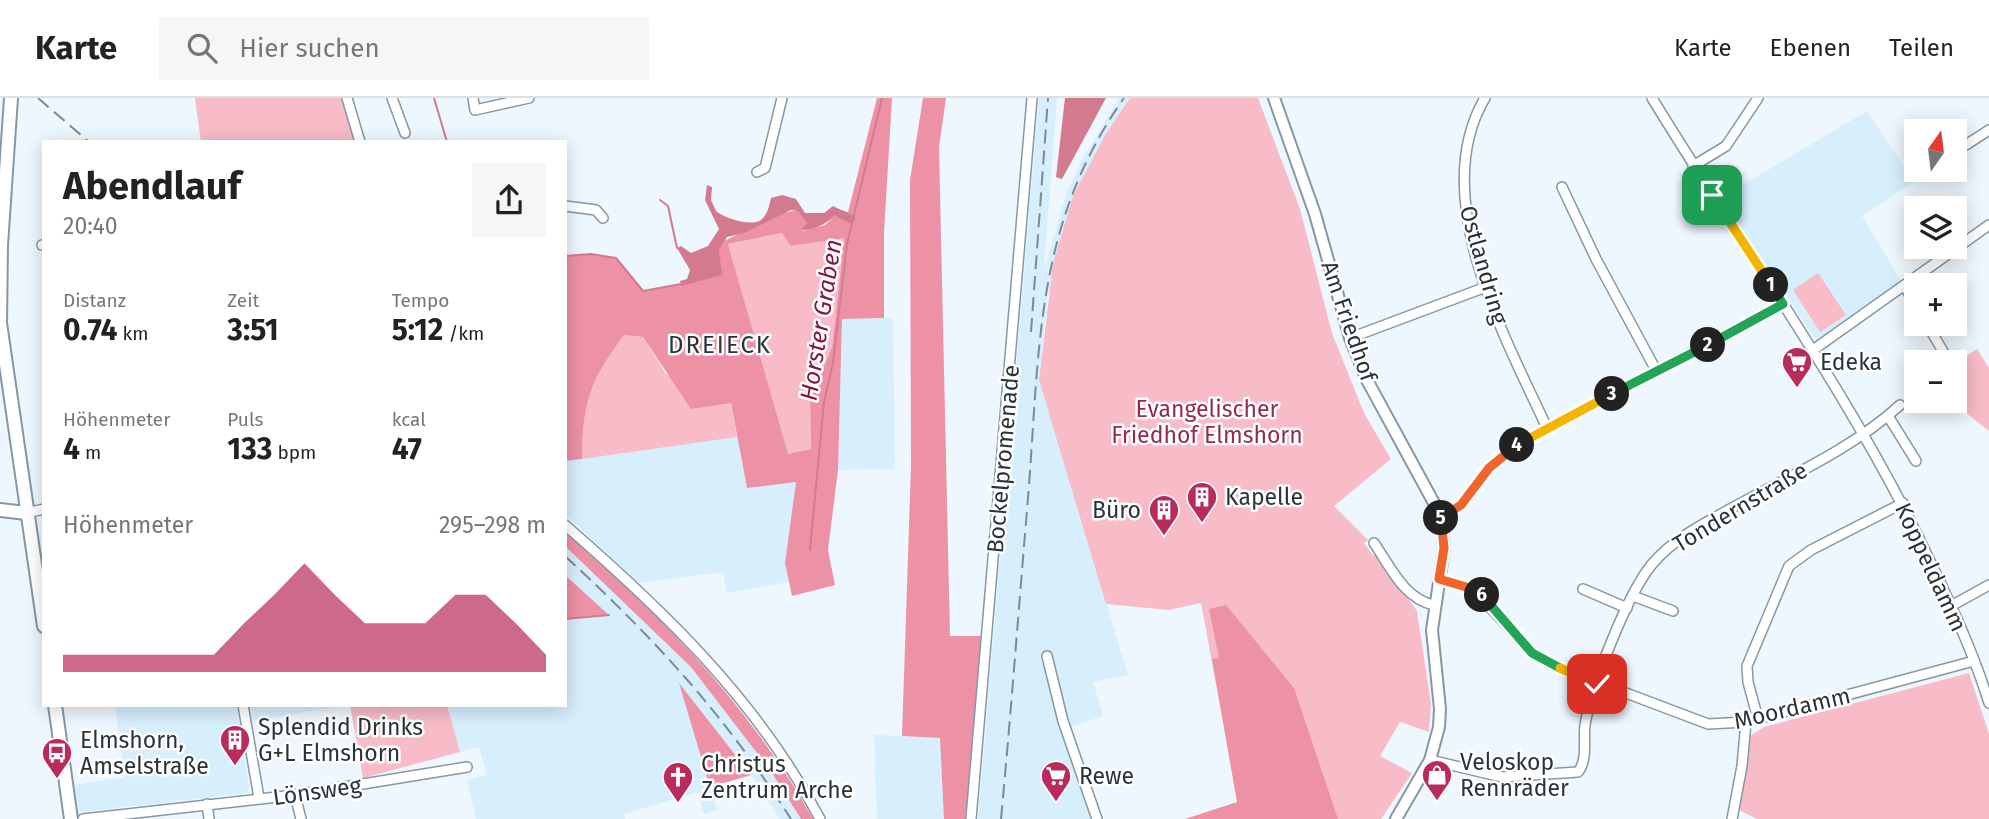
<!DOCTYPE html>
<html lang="de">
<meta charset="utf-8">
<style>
body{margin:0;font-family:"Fira Sans",sans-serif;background:#f6f6f6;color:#222;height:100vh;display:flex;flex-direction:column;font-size:26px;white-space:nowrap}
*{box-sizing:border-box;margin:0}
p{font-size:23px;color:#767676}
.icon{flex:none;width:38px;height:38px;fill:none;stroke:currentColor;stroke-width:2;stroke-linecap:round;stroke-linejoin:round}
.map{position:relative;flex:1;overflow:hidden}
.sheet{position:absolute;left:42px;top:42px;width:525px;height:567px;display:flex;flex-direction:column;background:#fff;border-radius:0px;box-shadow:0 4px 18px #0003}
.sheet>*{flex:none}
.needle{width:46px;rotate:14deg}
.fabs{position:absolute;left:1904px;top:21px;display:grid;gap:14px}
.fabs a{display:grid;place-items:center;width:63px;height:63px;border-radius:0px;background:#fff;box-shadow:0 4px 18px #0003;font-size:35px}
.pin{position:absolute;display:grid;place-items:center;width:60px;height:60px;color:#fff;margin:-30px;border-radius:14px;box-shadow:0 4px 10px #0006}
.km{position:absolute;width:35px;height:35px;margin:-18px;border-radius:50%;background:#222;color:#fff;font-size:19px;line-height:35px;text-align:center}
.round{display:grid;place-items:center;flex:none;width:74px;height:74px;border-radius:0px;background:#f6f6f6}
.headline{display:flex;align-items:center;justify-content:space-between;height:119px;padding:0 21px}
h1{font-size:38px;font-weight:700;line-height:52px}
.metrics{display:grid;grid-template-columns:repeat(3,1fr);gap:10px;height:119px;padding:7px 21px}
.metrics div{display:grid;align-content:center}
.metrics b{font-size:30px;font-weight:700}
.metrics small{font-size:19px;font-weight:400}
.metrics p{font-size:19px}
.chart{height:196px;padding:14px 21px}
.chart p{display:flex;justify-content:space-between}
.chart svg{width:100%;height:126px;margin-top:7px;fill:#b92b5d;opacity:.7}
header{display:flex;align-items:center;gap:42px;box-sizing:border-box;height:98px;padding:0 35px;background:#fff;border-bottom:2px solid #e0e0e0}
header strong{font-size:33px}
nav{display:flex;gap:38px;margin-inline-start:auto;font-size:24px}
.search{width:490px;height:63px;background:#f6f6f6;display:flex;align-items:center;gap:18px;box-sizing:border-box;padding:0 24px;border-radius:0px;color:#767676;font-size:26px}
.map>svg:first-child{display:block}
</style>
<header>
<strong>Karte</strong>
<div class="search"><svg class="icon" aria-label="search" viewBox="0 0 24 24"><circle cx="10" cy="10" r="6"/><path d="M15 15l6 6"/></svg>Hier suchen</div>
<nav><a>Karte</a><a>Ebenen</a><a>Teilen</a></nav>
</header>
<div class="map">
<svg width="1989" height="721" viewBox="0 0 1989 721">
<rect width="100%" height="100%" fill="#eef7fd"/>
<g fill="#d7eefd">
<polygon points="1039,0 1057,0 1044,171 1067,94 1082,62 1119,0 1130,0 1105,37 1073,98 1047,202 1039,282 1128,577 1093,584 1103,618 1062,632 1093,721 978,721"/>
<polygon points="1867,13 1914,84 1862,118 1903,186 1818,245 1721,100"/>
<polygon points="893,220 895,371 838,372 842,221"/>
<polygon points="737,339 747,390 796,383 785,465 789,484 727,495 723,474 639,485 565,416 565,363"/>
<polygon points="565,448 691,569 770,672 801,721 780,721 751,677 680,587 717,712 704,716 697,694 624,716 625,721 476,721 467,682 487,677 479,649 460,654 447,607 565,607 565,521 608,516 565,477"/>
<polygon points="115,607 236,607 249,688 248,695 79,714 74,687 125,679"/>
<polygon points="250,607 349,607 253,623"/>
<polygon points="874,637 940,640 944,721 877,721"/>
</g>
<g fill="#f7bcc8">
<polygon points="195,0 343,0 357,44 201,44"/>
<polygon points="1130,0 1258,0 1300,111 1332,235 1364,315 1391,361 1334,408 1368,442 1364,445 1372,456 1379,459 1417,513 1431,606 1429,634 1400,624 1380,658 1412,675 1381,721 1241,721 1201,505 1169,512 1106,506 1039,282 1053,166 1073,98 1105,37"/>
<polygon points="783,135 792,148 844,139 832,249 810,302 811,352 787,356 728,146"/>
<polygon points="1818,175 1846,217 1820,234 1793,192"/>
<path d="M 624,237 L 643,239 L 666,276 L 731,305 L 737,339 L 582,361 C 583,304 589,283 624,237 Z"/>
<polygon points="1977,251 1989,270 1989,333 1951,303 1955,303 1955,265"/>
<polygon points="1969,575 1989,636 1989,721 1757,721 1739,712 1750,638 1764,629"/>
<polygon points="350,607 447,607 460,654 363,680"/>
</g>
<g fill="#ed91a6" fill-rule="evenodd">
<path d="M 877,0 L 892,0 L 884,135 L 884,220 L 842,221 L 838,372 L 828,452 L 835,487 L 792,498 L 785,465 L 796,384 L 747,390 L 731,305 L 691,311 L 643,239 L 624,237 C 589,284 583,304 582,361 L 565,363 L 565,158 L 591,156 L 616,160 L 643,193 L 721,177 L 719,152 L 722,144 L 783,115 L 798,112 L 808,125 L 802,133 L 825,127 L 841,112 L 848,114 ZM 782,135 L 791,148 L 844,140 L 832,249 L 810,302 L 811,351 L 788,356 L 728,146 Z"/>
<polygon points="923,0 946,0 939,49 950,538 981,538 966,721 944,721 940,640 902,638 911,368 910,82"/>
<path d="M 565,433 C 662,518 750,608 813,721 L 801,721 L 770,672 L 691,569 L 565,448 Z"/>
<polygon points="565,477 609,517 565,521"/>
<polygon points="1226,507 1294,590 1338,721 1185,721 1237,704 1212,561 1219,560 1209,511"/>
<polygon points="679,585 751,677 710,689"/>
</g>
<g fill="#d37a8f">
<polygon points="1065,0 1106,0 1062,81 1056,79"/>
<path d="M 707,87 L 712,89 L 711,102 L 716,113 C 724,120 751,129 761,122 C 768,116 769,108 771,100 L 782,97 L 796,101 L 805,115 L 824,115 L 833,108 L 841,112 C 829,124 818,132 801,132 L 807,125 L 798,113 L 791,112 L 744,135 L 727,139 L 719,152 L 722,177 L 681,188 L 680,183 L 687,181 L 690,172 L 677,150 L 681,148 L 691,155 L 708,148 L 719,131 L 705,102 Z"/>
</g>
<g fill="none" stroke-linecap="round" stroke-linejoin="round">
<g stroke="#d37a8f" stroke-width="2">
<polyline points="434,0 447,44"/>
<polyline points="660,102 668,108 677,150"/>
<polyline points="565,158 591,156 616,160 643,193 681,186"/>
<polyline points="810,452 824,304 833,265 847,146 882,0"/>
<polyline points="565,521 609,517"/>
</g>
<polyline stroke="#d37a8f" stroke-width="8" points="838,115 851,121"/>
<g stroke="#8498a5" stroke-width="12">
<g id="minor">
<polyline points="347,0 360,44"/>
<polyline points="392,0 405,35"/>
<polyline points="473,0 475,12 529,0"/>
<path d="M 1485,0 C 1427,98 1504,237 1547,330"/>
<path d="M 1652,0 C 1746,154 1853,300 1930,463 C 1952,509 1974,556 1989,605"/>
<polyline points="1955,54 1989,32"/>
<polyline points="1693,68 1726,48 1758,0"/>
<polyline points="757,74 765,70 782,0"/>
<polyline points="1919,76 1926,72"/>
<polyline points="1562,89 1596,161 1657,274"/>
<polyline points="565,108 596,112 603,120"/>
<polyline points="42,147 44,147"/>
<polyline points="1905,189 1916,207"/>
<polyline points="1927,226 1948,262"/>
<polyline points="1350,240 1486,189"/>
<polyline points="1813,252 1989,127"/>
<polyline points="1888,318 1916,363"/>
<polyline points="26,415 44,411"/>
<polyline points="1441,418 1461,407 1489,370 1523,343 1783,206"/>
<path d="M 565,427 C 664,513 758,603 820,721"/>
<path d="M 1374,445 C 1390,468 1404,501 1434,507"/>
<polyline points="1439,481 1473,491 1532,555 1552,567 1708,626 1746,624 1974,563"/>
<polyline points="1583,491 1627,510"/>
<polyline points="1633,498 1673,513"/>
<polyline points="1951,508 1989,487"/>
<polyline points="1047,558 1063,623 1097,721"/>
<polyline points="243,607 259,700"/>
<polyline points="1758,621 1748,584 1747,568 1789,468 1811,452 1903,405"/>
<path d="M 1430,662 L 1502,679 L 1578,674 C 1588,662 1583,642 1585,627 C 1591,589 1628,494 1653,465 C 1675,440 1703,426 1732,410 C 1789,378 1851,352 1900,307"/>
<polyline points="295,697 301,721"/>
<polyline points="207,706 209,721"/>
<polyline points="83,721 295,697 467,669"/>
<polyline points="971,721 1032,0"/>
<polyline points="1732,721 1742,668 1746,624"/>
</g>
</g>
<g stroke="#8498a5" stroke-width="14">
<polyline id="tertiary" points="1274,0 1315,116 1350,240 1367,282 1441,418 1444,450 1432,532 1440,611 1439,629 1430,662 1396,721"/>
</g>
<g stroke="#8498a5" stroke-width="16">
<g id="secondary">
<polyline points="11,0 1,147 0,225 44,528"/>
<polyline points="0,412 26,415"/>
<polyline points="55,607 71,721"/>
</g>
</g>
<use href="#minor" stroke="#fff" stroke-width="9"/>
<use href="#tertiary" stroke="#fff" stroke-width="10"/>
<use href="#secondary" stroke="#fff" stroke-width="12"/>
<g stroke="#80898e" stroke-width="2" stroke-dasharray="14 7" stroke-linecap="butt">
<polyline points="38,0 89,44"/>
<polyline points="1031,234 1048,0"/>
<path d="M 565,458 C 657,543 723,615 791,721"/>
<path d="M 1001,721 C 1011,614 1019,507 1028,400 C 1040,251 1034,128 1124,0"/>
</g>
</g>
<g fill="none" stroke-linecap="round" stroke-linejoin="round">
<g stroke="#fff" stroke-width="14">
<polyline id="split-1" points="1712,97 1771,187"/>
</g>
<g stroke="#fff" stroke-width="14">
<polyline id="split-2" points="1708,247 1783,206 1771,187"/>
</g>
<g stroke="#fff" stroke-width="14">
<polyline id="split-3" points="1612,296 1708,247"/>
</g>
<g stroke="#fff" stroke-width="14">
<polyline id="split-4" points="1517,347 1612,296"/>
</g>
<g stroke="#fff" stroke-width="14">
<polyline id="split-5" points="1441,420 1461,407 1489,370 1517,347"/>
</g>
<g stroke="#fff" stroke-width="14">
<polyline id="split-6" points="1441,420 1444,450 1439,481 1473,491 1482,497"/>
</g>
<g stroke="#fff" stroke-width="14">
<polyline id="split-7" points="1482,497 1532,555 1560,570"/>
</g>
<g stroke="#fff" stroke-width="14">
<polyline id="split-8" points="1560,570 1597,586"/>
</g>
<use href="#split-1" stroke="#f5b400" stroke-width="9"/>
<use href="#split-2" stroke="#22a559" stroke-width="9"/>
<use href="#split-3" stroke="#22a559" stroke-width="9"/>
<use href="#split-4" stroke="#f5b400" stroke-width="9"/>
<use href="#split-5" stroke="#f0652b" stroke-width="9"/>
<use href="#split-6" stroke="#f0652b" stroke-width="9"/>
<use href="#split-7" stroke="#22a559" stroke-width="9"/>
<use href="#split-8" stroke="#f5b400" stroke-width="9"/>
</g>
<defs>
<g id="supermarket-pin" transform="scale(1.575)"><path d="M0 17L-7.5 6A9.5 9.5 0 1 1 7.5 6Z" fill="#b92b5d" stroke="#fff"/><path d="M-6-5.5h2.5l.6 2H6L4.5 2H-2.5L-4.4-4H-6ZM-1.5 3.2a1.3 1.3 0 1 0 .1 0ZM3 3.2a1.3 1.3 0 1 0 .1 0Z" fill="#fff"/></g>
<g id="building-pin" transform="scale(1.575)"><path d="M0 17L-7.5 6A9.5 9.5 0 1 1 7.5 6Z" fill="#b92b5d" stroke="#fff"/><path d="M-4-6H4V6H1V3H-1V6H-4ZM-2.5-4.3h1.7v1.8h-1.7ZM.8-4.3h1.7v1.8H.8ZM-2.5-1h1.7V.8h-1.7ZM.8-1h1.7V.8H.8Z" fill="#fff"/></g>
<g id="bus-pin" transform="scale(1.575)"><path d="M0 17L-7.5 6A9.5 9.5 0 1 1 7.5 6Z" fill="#b92b5d" stroke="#fff"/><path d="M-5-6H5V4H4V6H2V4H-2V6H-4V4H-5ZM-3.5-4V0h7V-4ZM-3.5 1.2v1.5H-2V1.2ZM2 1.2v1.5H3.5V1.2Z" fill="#fff"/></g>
<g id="shop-pin" transform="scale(1.575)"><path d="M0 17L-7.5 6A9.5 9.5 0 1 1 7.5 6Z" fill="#b92b5d" stroke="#fff"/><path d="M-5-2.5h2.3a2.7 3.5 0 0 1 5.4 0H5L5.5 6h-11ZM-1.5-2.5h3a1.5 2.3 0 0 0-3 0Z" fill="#fff"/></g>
<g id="church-pin" transform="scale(1.575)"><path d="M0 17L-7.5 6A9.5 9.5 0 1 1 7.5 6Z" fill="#b92b5d" stroke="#fff"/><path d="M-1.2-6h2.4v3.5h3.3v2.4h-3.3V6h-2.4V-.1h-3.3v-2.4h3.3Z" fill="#fff"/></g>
</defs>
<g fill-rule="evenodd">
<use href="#supermarket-pin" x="1797" y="264"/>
<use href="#building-pin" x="1202" y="399"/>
<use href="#building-pin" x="1164" y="412"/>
<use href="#building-pin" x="235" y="642"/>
<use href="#bus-pin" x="57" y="655"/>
<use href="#shop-pin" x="1437" y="677"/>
<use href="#supermarket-pin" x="1056" y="678"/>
<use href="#church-pin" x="678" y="679"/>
</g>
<g text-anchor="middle" stroke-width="5" stroke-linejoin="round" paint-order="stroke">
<g font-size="23" fill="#2a3338" stroke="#fff">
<text transform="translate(1484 167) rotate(74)" y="8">Ostlandring</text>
<text transform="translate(1349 223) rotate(71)" y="8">Am Friedhof</text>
<text transform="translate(1003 361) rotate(-85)" y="8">Bockelpromenade</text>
<text transform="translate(1740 409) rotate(-31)" y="8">Tondernstraße</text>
<text transform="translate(1931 469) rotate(65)" y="8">Koppeldamm</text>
<text transform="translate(1792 610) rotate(-13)" y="8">Moordamm</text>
<text transform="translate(317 693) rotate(-8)" y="8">Lönsweg</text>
</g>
<g font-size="23" fill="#2a3338" stroke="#fff" text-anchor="start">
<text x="1820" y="272">Edeka</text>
<text x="1225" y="407">Kapelle</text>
<text x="1141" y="420" text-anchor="end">Büro</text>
<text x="258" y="637">Splendid Drinks<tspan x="258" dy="26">G+L Elmshorn</tspan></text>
<text x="80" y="650">Elmshorn,<tspan x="80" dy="26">Amselstraße</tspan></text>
<text x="1460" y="672">Veloskop<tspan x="1460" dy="26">Rennräder</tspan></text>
<text x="701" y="674">Christus<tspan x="701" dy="26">Zentrum Arche</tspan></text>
<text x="1079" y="686">Rewe</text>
</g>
<g font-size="23" fill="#942a4c" stroke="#fff">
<text x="1207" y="319">Evangelischer<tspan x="1207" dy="26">Friedhof Elmshorn</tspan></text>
</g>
<g font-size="24" font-style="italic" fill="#84193f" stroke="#fff">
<text transform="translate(821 222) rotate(-81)" y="8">Horster Graben</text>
</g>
<g font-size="24" letter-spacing="2" fill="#2a3338" stroke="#fff">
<text x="720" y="255">DREIECK</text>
</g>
</g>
</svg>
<div class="fabs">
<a><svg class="needle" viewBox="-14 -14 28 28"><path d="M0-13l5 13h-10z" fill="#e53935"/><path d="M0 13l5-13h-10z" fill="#767676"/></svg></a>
<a><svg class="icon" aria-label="layers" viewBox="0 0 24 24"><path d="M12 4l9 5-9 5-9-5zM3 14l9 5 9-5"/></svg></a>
<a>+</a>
<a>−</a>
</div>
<div class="pin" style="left:1712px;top:97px;background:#1e9e55"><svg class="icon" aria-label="arrive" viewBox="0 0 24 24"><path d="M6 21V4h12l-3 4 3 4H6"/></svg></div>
<div class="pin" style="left:1597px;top:586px;background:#d93025"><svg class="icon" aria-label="check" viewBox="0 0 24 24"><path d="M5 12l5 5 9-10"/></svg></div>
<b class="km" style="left:1771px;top:187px">1</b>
<b class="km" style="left:1708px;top:247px">2</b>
<b class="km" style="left:1612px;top:296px">3</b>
<b class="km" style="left:1517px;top:347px">4</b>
<b class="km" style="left:1441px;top:420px">5</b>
<b class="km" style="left:1482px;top:497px">6</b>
<section class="sheet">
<div class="headline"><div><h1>Abendlauf</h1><p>20:40</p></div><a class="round"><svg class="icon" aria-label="share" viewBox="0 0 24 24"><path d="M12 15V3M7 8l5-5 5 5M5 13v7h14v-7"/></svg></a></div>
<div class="metrics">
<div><p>Distanz</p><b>0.74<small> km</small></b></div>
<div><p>Zeit</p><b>3:51</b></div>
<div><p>Tempo</p><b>5:12<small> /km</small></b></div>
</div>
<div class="metrics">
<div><p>Höhenmeter</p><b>4<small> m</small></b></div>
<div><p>Puls</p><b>133<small> bpm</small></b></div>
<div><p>kcal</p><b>47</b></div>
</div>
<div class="chart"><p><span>Höhenmeter</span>295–298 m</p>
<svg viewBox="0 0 160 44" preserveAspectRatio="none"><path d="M0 44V38L10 38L20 38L30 38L40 38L50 38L60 27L70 17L80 6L90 17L100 27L110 27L120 27L130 17L140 17L150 27L160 38V44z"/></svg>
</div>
</section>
</div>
